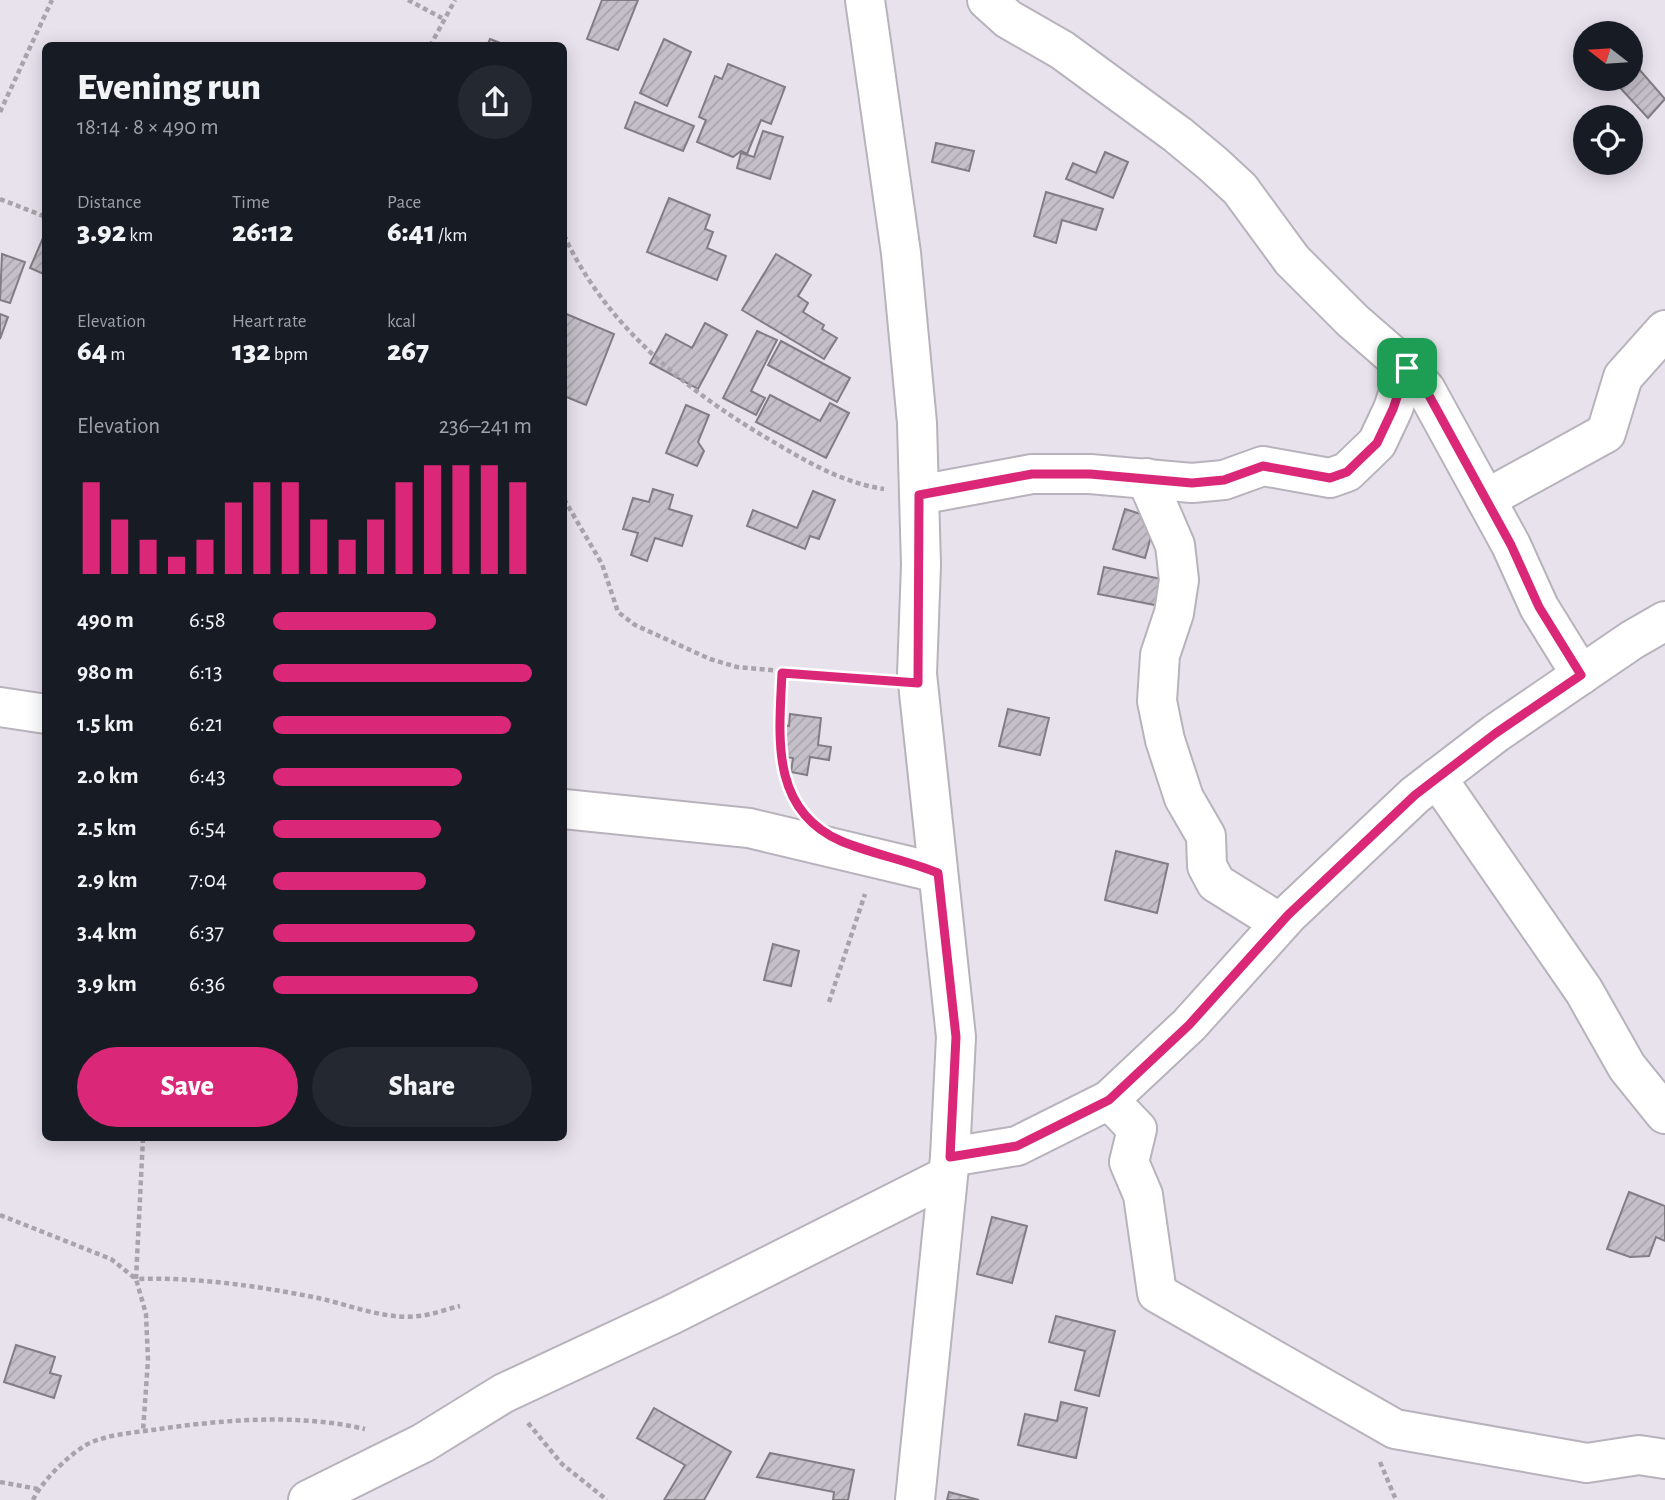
<!DOCTYPE html>
<meta charset="utf-8">
<style>
body{margin:0;font-family:"Alegreya Sans",sans-serif;background:#242831;color:#f1f3f6;height:100vh;display:flex;flex-direction:column;font-size:26px;white-space:nowrap}
*{box-sizing:border-box;margin:0}
p{font-size:23px;color:#9ea1a6}
.icon{flex:none;width:38px;height:38px;fill:none;stroke:currentColor;stroke-width:2;stroke-linecap:round;stroke-linejoin:round}
.map{position:relative;flex:1;overflow:hidden}
.side{position:absolute;left:42px;top:42px;width:525px;height:1099px;display:flex;flex-direction:column;background:#171b24;border-radius:10px;box-shadow:0 4px 18px #0003}
.side>*{flex:none}
.needle{width:46px;rotate:287deg}
.fabs{position:absolute;left:1573px;top:21px;display:grid;gap:14px}
.fabs a{display:grid;place-items:center;width:70px;height:70px;border-radius:50%;background:#171b24;box-shadow:0 4px 18px #0003;font-size:35px}
.pin{position:absolute;display:grid;place-items:center;width:60px;height:60px;color:#fff;margin:-30px;border-radius:14px;box-shadow:0 4px 10px #0006}
.round{display:grid;place-items:center;flex:none;width:74px;height:74px;border-radius:37px;background:#242831}
.head{display:flex;align-items:center;justify-content:space-between;height:119px;padding:0 35px}
h1{font-size:38px;font-weight:800;line-height:52px}
.metrics{display:grid;grid-template-columns:repeat(3,1fr);gap:10px;height:119px;padding:7px 35px}
.metrics div{display:grid;align-content:center}
.metrics b{font-size:30px;font-weight:800}
.metrics small{font-size:19px;font-weight:400}
.metrics p{font-size:19px}
.chart{height:196px;padding:14px 35px}
.chart p{display:flex;justify-content:space-between}
.chart svg{width:100%;height:126px;margin-top:7px;stroke:#db2777;stroke-width:6}
.button{display:flex;gap:14px;margin-top:auto;padding:14px 35px}
.button a{flex:1;height:80px;border-radius:42px;background:#db2777;color:#fff;font-size:28px;font-weight:800;line-height:80px;text-align:center}
.button a+a{background:#242831;color:#f1f3f6}
ul{padding:0 35px;list-style:none;font-size:23px}
li{display:grid;grid-template-columns:112px 84px 1fr;align-items:center;height:52px}
li i{height:18px;border-radius:9px;background:#db2777}
.map>svg:first-child{display:block}
</style>
<div class="map">
<svg width="1665" height="1500" viewBox="0 0 1665 1500">
<defs>
<pattern id="building-hatch" width="6" height="6" patternUnits="userSpaceOnUse" patternTransform="scale(1.75)"><rect width="6" height="6" fill="#c4bfc8"/><path d="M-1 1l2-2M0 6l6-6M5 7l2-2" fill="none" stroke="#a8a4ac"/></pattern>
</defs>
<rect width="100%" height="100%" fill="#e8e2ec"/>
<g fill="url(#building-hatch)" stroke="#827c85" stroke-width="2">
<polygon points="602,0 638,0 618,50 587,39"/>
<polygon points="490,39 508,46 487,46"/>
<polygon points="664,39 691,52 667,106 640,93"/>
<polygon points="1632,61 1665,99 1648,118 1612,79 1631,79"/>
<polygon points="728,64 785,87 771,124 761,120 747,154 741,151 733,157 697,142 706,120 699,117 715,76 722,79"/>
<polygon points="635,102 694,126 683,151 625,128"/>
<polygon points="763,131 783,137 770,179 737,168 741,153 754,157"/>
<polygon points="936,143 974,151 969,171 932,162"/>
<polygon points="1105,152 1128,162 1113,198 1066,179 1073,163 1096,173"/>
<polygon points="1046,192 1103,209 1096,230 1062,220 1056,243 1034,236"/>
<polygon points="669,198 710,215 705,229 713,232 707,248 726,256 717,280 647,252"/>
<polygon points="46,231 46,275 30,268"/>
<polygon points="2,254 25,262 10,303 0,300"/>
<polygon points="776,254 811,275 798,296 808,303 803,312 824,325 822,329 837,338 824,359 742,310"/>
<polygon points="564,313 614,334 586,405 564,396"/>
<polygon points="0,314 8,317 0,339"/>
<polygon points="705,323 727,335 698,389 650,363 666,334 692,348"/>
<polygon points="757,331 777,340 751,391 765,398 756,415 723,398"/>
<polygon points="781,341 850,378 837,402 768,365"/>
<polygon points="770,395 820,421 830,403 849,413 826,458 756,422"/>
<polygon points="686,405 709,415 698,442 704,451 697,466 666,453"/>
<polygon points="653,489 673,495 669,509 692,516 682,546 655,538 647,561 631,555 638,533 623,529 633,498 649,502"/>
<polygon points="813,491 835,500 819,539 810,536 805,549 747,526 753,510 797,528"/>
<polygon points="1125,509 1156,519 1145,558 1113,549"/>
<polygon points="1104,567 1166,580 1160,606 1098,594"/>
<polygon points="1008,709 1049,718 1040,755 999,746"/>
<polygon points="790,714 821,718 818,745 831,747 829,760 810,757 807,775 791,772 793,758 780,756 785,725 789,726"/>
<polygon points="1116,851 1168,864 1157,913 1105,900"/>
<polygon points="773,944 799,951 791,986 764,980"/>
<polygon points="1629,1192 1665,1206 1665,1241 1656,1237 1649,1256 1630,1257 1607,1249"/>
<polygon points="992,1217 1027,1226 1012,1283 977,1274"/>
<polygon points="1056,1316 1115,1331 1099,1396 1075,1390 1085,1351 1049,1342"/>
<polygon points="16,1345 55,1357 50,1373 61,1376 54,1398 4,1382"/>
<polygon points="1061,1402 1087,1408 1076,1458 1018,1445 1025,1414 1057,1421"/>
<polygon points="654,1408 731,1452 704,1500 664,1500 685,1465 637,1438"/>
<polygon points="770,1453 854,1470 848,1500 833,1500 834,1492 757,1477"/>
<polygon points="949,1492 979,1500 947,1500"/>
</g>
<g fill="none" stroke-linecap="round" stroke-linejoin="round">
<g stroke="#b8b2bc" stroke-width="42">
<g id="street">
<polyline points="865,0 901,253 917,423 921,565 917,674 956,1037 950,1157 915,1500"/>
<polyline points="987,0 1008,19 1062,50 1178,135 1213,164 1240,189 1292,260 1353,321 1407,368 1426,390 1511,545 1539,607 1581,675"/>
<polyline points="1146,478 1175,545 1179,580 1174,613 1160,655 1157,701 1165,740 1184,798 1206,836 1207,866 1216,883 1280,923"/>
<polyline points="919,495 1032,474 1090,474 1192,483 1224,480 1263,466 1330,478 1347,472 1377,443 1393,409 1407,368"/>
<polyline points="1486,499 1606,433 1623,377 1665,330"/>
<polyline points="0,707 46,714"/>
<polyline points="1437,778 1584,991 1627,1067 1665,1114"/>
<polyline points="564,809 749,828 938,873"/>
<polyline points="1109,1100 1137,1129 1129,1162 1143,1195 1157,1293 1395,1429 1587,1463 1639,1455 1665,1459"/>
<polyline points="950,1157 1017,1146 1109,1100 1189,1025 1288,915 1415,795 1496,733 1632,640 1665,621"/>
<polyline points="308,1500 423,1443 504,1393 671,1315 947,1176"/>
</g>
</g>
<g stroke="#a9a4ac" stroke-width="4.5" stroke-dasharray="5 3.5" stroke-linecap="butt">
<polyline points="408,0 442,18"/>
<polyline points="430,46 455,0"/>
<polyline points="0,112 52,0"/>
<polyline points="0,199 46,217"/>
<path d="M 564,235 C 606,327 690,394 777,444 C 811,464 844,483 884,489"/>
<polyline points="564,499 602,564 618,612 635,625 710,659 737,667 882,680"/>
<path d="M 782,673 C 780,720 775,755 794,799"/>
<polyline points="829,1002 865,894"/>
<path d="M 143,1138 L 136,1279 C 197,1277 258,1286 318,1298 C 350,1305 385,1320 418,1316 C 432,1315 447,1309 460,1306"/>
<polyline points="0,1215 111,1259 136,1279 146,1314 148,1360 143,1431"/>
<polyline points="528,1423 562,1464 607,1500"/>
<polyline points="1380,1462 1396,1500"/>
<polyline points="0,1482 38,1489"/>
<path d="M 33,1500 C 42,1481 66,1458 84,1446 C 103,1435 130,1433 152,1430 C 221,1420 296,1413 365,1429"/>
</g>
<use href="#street" stroke="#fff" stroke-width="38"/>
</g>
<g fill="none" stroke-linecap="round" stroke-linejoin="round">
<g stroke="#fff" stroke-width="14">
<path id="route" d="M 1407,368 L 1426,390 L 1511,545 L 1539,607 L 1581,675 L 1496,733 L 1415,795 L 1288,915 L 1189,1025 L 1109,1100 L 1017,1146 L 950,1157 L 956,1037 L 938,873 C 906,860 872,854 841,841 C 770,810 779,737 782,673 L 918,683 L 919,495 L 1032,474 L 1090,474 L 1192,483 L 1224,480 L 1263,466 L 1330,478 L 1347,472 L 1377,443 L 1393,409 Z"/>
</g>
<use href="#route" stroke="#db2777" stroke-width="9"/>
</g>
</svg>
<div class="fabs">
<a><svg class="needle" viewBox="-14 -14 28 28"><path d="M0-13l5 13h-10z" fill="#e53935"/><path d="M0 13l5-13h-10z" fill="#9ea1a6"/></svg></a>
<a><svg class="icon" aria-label="locate" viewBox="0 0 24 24"><circle cx="12" cy="12" r="6"/><path d="M12 2v4M12 18v4M2 12h4M18 12h4"/></svg></a>
</div>
<div class="pin" style="left:1407px;top:368px;background:#1e9e55"><svg class="icon" aria-label="arrive" viewBox="0 0 24 24"><path d="M6 21V4h12l-3 4 3 4H6"/></svg></div>
<section class="side">
<div class="head"><div><h1>Evening run</h1><p>18:14 · 8 × 490 m</p></div><a class="round"><svg class="icon" aria-label="share" viewBox="0 0 24 24"><path d="M12 15V3M7 8l5-5 5 5M5 13v7h14v-7"/></svg></a></div>
<div class="metrics">
<div><p>Distance</p><b>3.92<small> km</small></b></div>
<div><p>Time</p><b>26:12</b></div>
<div><p>Pace</p><b>6:41<small> /km</small></b></div>
</div>
<div class="metrics">
<div><p>Elevation</p><b>64<small> m</small></b></div>
<div><p>Heart rate</p><b>132<small> bpm</small></b></div>
<div><p>kcal</p><b>267</b></div>
</div>
<div class="chart"><p><span>Elevation</span>236–241 m</p>
<svg viewBox="0 0 160 44" preserveAspectRatio="none"><path d="M5 44V12M15 44V25M25 44V32M35 44V38M45 44V32M55 44V19M65 44V12M75 44V12M85 44V25M95 44V32M105 44V25M115 44V12M125 44V6M135 44V6M145 44V6M155 44V12"/></svg>
</div>
<ul>
<li><b>490 m</b>6:58<i style="width:63%"></i></li>
<li><b>980 m</b>6:13<i style="width:100%"></i></li>
<li><b>1.5 km</b>6:21<i style="width:92%"></i></li>
<li><b>2.0 km</b>6:43<i style="width:73%"></i></li>
<li><b>2.5 km</b>6:54<i style="width:65%"></i></li>
<li><b>2.9 km</b>7:04<i style="width:59%"></i></li>
<li><b>3.4 km</b>6:37<i style="width:78%"></i></li>
<li><b>3.9 km</b>6:36<i style="width:79%"></i></li>
</ul>
<div class="button"><a>Save</a><a>Share</a></div>
</section>
</div>
